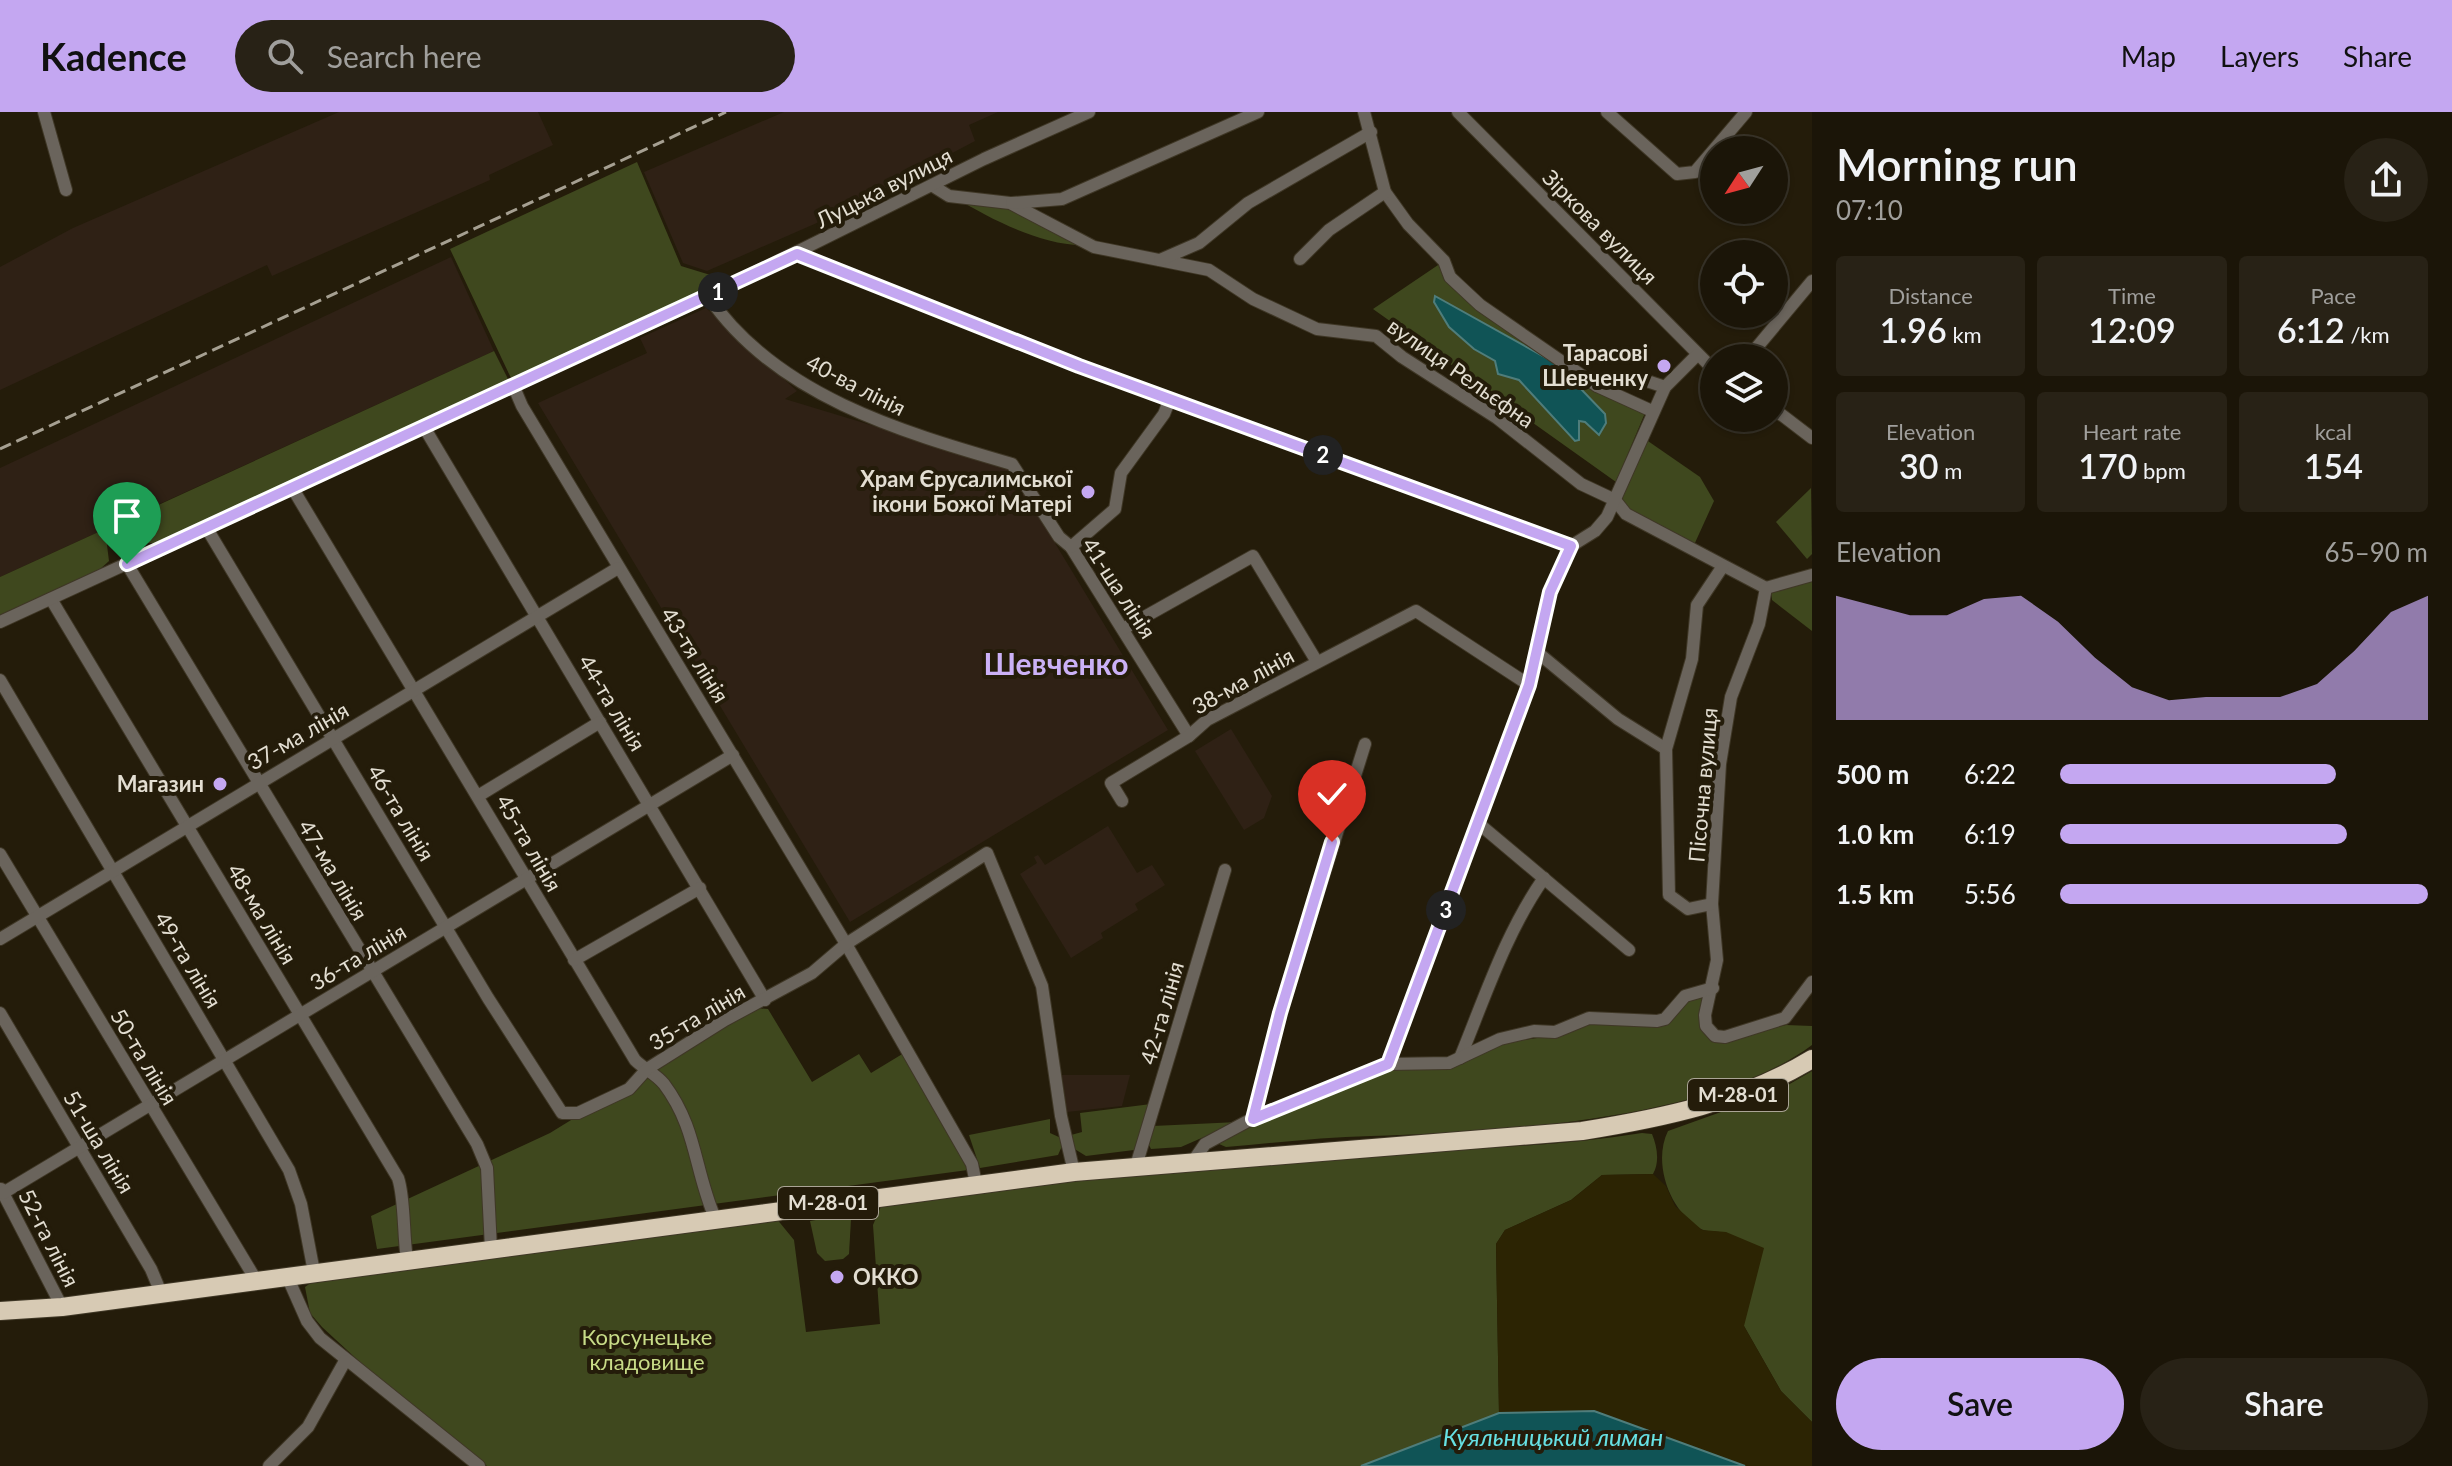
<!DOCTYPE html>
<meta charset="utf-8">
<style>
body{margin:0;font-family:Lato,sans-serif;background:#282216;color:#f1f3f6;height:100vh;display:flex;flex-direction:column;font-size:30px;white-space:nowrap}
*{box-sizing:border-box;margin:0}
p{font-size:26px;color:#a09f9c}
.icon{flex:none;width:44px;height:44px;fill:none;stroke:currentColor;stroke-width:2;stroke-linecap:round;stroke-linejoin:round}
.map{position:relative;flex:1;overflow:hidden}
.panel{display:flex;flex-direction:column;background:#1b1508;width:640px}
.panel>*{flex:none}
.needle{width:52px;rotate:234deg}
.controls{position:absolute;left:1700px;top:24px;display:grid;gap:16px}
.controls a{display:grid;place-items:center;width:88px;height:88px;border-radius:50%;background:#1b1508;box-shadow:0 2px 6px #0004,0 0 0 2px #393429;font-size:40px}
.pin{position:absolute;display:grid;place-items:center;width:68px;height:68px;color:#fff;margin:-82px -34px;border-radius:50% 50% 50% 0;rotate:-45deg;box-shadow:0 0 8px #0007}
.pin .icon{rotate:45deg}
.km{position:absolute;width:40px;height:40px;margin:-20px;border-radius:50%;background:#222;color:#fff;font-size:22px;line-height:40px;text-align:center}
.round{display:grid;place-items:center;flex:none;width:84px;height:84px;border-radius:42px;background:#282216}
.summary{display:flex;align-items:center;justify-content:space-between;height:136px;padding:0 24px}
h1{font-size:44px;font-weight:600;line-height:60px}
.metrics{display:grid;grid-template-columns:repeat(3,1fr);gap:12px;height:136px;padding:8px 24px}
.metrics div{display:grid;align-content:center;border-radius:8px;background:#282216;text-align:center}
.metrics b{font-size:34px;font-weight:600}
.metrics small{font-size:22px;font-weight:400}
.metrics p{font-size:22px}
.chart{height:224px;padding:16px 24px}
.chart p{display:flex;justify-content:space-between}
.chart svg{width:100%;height:144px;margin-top:8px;fill:#c4a7f1;opacity:.7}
.button{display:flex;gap:16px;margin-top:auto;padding:16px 24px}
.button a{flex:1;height:92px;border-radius:48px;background:#c4a7f1;color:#111;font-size:32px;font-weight:600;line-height:92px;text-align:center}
.button a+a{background:#282216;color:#f1f3f6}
ul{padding:0 24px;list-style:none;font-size:26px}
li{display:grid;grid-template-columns:128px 96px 1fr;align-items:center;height:60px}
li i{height:20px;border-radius:10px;background:#c4a7f1}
header{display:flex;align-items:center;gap:48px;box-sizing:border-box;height:112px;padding:0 40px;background:#c4a7f1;color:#111}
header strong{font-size:38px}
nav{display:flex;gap:44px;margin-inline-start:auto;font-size:28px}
.search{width:560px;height:72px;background:#282216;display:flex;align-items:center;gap:20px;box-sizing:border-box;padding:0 28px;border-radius:44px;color:#a09f9c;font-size:30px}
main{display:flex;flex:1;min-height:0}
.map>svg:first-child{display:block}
</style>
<header>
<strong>Kadence</strong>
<div class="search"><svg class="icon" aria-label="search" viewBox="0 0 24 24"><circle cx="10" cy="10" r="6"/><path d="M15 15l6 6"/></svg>Search here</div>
<nav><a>Map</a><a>Layers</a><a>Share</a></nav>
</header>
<main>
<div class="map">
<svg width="1812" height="1354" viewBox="0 0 1812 1354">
<rect width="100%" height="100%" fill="#241c0a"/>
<g fill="#2f2115">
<polygon points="339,0 538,0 553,33 489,63 490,68 272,164 267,153 0,278 0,155 73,116"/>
<polygon points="784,0 998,0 969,13 975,29 835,103 707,159 683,151 644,60"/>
<polygon points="451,145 494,239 0,465 0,356"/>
<polygon points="706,196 797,279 785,287 1009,355 1168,618 850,810 538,291 647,241 640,226"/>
<polygon points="1231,617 1272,684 1264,706 1244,718 1195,639"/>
<polygon points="1108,714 1137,761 1152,753 1165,773 1135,792 1138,798 1101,821 1103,826 1071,846 1020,762 1037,751 1034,745 1038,743 1045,753"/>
<polygon points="1062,963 1130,963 1122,994 1067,1000"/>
</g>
<g fill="#3f481e">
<polygon points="637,50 681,154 730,169 511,266 450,137"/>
<path d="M 956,86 L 1008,94 L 1083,133 C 1043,134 990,107 956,86 Z"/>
<polygon points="1444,149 1450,166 1645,301 1616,370 1373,197"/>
<polygon points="494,239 509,269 158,432 143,430 130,406"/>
<polygon points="1645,327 1700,365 1714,389 1694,433 1628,400 1620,387"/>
<polygon points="1811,376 1812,442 1807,447 1776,410"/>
<polygon points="105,417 109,449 98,459 0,504 0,465"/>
<polygon points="1812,466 1812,519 1772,488 1771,479"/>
<path d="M 1708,881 L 1701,904 L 1721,929 L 1786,913 L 1812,914 L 1812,933 C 1711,1009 1496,1020 1371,1024 C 1323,1025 1274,1031 1226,1035 L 1219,1032 L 1222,1027 L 1394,956 L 1455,954 L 1504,931 L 1556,923 L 1590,909 L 1661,913 L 1684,888 Z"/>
<polygon points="753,896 768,897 812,970 859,942 871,961 904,941 968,1058 377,1137 371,1104 550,1021"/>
<path d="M 1812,959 L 1812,1310 L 1781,1279 L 1744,1214 L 1726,1120 C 1719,1120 1707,1120 1701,1117 C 1670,1100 1652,1051 1668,1019 L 1774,981 Z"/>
<polygon points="1151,992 1142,1030 1134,1038 1086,1044 1073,1036 1071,1023 1082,1020 1080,1001"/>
<polygon points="1050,1007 1050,1021 1061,1026 1062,1034 1058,1043 980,1056 969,1023"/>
<polygon points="1238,1010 1181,1035 1151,1037 1148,1031 1153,1014"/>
<path d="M 1642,1021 L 1652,1022 C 1657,1034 1660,1050 1653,1062 L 1602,1063 L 1571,1088 L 1505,1118 L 1496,1132 L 1499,1301 L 1361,1354 L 487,1354 L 374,1263 L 322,1215 L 310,1201 L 305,1175 L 319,1165 L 776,1106 L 794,1128 L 806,1220 L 880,1212 L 873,1113 L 882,1092 C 1032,1072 1183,1056 1334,1045 C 1437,1037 1541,1037 1642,1021 Z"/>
<polygon points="845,1103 851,1107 849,1142 843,1147 825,1149 817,1141 810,1109"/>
</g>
<polygon fill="#2c2403" points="1653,1062 1666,1074 1675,1094 1702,1118 1726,1120 1764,1136 1744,1214 1781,1279 1812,1310 1812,1354 1745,1354 1594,1299 1499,1301 1496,1132 1505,1118 1571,1088 1602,1063"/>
<g fill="#105456" stroke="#4f7d7b" stroke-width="2">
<polygon points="1435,184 1557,252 1605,302 1606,311 1599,323 1585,310 1579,309 1579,328 1575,329 1519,268 1498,262 1495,249 1474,237 1449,215 1434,190"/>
<polygon points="1594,1299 1745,1354 1361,1354 1499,1301"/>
</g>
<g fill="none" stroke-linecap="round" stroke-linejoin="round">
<g stroke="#3f3726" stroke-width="14">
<g id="minor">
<polyline points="44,0 66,78"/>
<polyline points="1364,0 1385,80 1408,112 1444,149 1450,165 1480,193 1597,274 1652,299"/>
<polyline points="1458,0 1714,258"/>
<polyline points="1607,0 1677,62 1695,60 1746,0"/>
<polyline points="933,74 949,84 1010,91 1094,135 1209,158 1253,187 1317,217 1376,224 1402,245 1497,306 1581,372 1615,388 1626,402 1766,476"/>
<polyline points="1012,91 1062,87 1258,0"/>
<polyline points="797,142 1079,254 1571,434"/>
<polyline points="1300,147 1329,118 1385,80"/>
<polyline points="1160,148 1199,131 1248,91 1371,20"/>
<path d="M 708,184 C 776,284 902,320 1012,352 L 1059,425 L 1071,435 L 1189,624"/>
<polyline points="1748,246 1812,169"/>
<polyline points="513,273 522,294 846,832 972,1052 976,1072"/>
<polyline points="1597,274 1635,265 1665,275"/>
<polyline points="1774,297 1812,326"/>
<polyline points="424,315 765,888"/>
<path d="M 293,377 L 635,948 C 644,957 656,962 664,972 C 697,1016 694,1057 715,1106"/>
<polyline points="206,415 488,886 562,1001 578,1001 629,977 647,957 725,908 812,861 846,832 987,741 1042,874 1061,1004 1074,1060"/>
<polyline points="1071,435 1115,397 1121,361 1164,302 1170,287"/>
<polyline points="127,452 477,1032 487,1056 491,1137"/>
<polyline points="1812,463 1766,476 1759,512 1731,585 1720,652 1712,792 1717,848 1705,903 1706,914 1715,924 1725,925 1785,906 1812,870"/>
<path d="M 51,487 L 398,1066 C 405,1086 403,1124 407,1147"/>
<polyline points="0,510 708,184 984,47 1089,0"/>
<polyline points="1123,517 1253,444 1317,550"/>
<polyline points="1537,540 1618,607 1666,637"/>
<polyline points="0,568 289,1058 301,1092 314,1160"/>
<polyline points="478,684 600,610"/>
<polyline points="1122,689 1111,671 1189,624 1207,608 1416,499 1529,573"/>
<polyline points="1478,711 1629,838"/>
<polyline points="0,742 256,1168"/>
<polyline points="1712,792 1688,797 1669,783 1666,637 1692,547 1697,493 1723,454"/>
<polyline points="0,827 618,456"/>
<polyline points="574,848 700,776"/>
<polyline points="0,901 151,1157 161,1181"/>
<path d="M 1460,946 C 1485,885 1506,820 1544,766"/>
<polyline points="1388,952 1529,573 1550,480 1571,434 1595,419 1607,405 1665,275 1697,243"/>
<polyline points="1253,1007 1280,901 1365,632"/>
<polyline points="1194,1048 1205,1032 1246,1010 1388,952 1449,951 1500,927 1534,919 1555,920 1589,906 1657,909 1665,907 1685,884 1713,876"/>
<polyline points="1136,1054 1225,758"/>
<polyline points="1,1077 62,1195"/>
<polyline points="3,1081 733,643"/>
<polyline points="287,1164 307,1209 320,1226 479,1354"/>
<polyline points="269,1354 308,1315 345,1249"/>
</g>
</g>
<g stroke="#3f3726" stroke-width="20">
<path id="highway" d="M 0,1199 L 62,1195 L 1074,1060 L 1582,1019 C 1663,1006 1741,990 1812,947"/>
</g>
<use href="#minor" stroke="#6a645c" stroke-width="12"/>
<use href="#highway" stroke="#d7cab4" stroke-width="18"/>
<polyline stroke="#a6a092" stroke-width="3" stroke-dasharray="12 6" stroke-linecap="butt" points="0,337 726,0"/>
</g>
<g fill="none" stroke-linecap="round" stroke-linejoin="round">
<g stroke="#fff" stroke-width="16">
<polyline id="route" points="127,452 797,142 1079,254 1571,434 1550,480 1529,573 1388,952 1253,1007 1280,901 1332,730"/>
</g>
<use href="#route" stroke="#c4a7f1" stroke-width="10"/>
</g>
<g fill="#c4a7f1" stroke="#241c0a" stroke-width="3">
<circle cx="1664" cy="254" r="8"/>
<circle cx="1088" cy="380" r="8"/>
<circle cx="220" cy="672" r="8"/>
<circle cx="837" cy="1165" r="8"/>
</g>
<g text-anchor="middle" stroke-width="8" stroke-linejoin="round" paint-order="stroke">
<g fill="#241c0a" stroke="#aaa496" stroke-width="2">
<rect x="1688" y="967" width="100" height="32" rx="6"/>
<rect x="778" y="1075" width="100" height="32" rx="6"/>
</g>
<g font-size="20" font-weight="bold" fill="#e3ded2">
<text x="1738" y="990">М-28-01</text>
<text x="828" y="1098">М-28-01</text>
</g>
<g font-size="22" fill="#e3ded2" stroke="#241c0a">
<text transform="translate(884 76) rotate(-27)" y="8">Луцька вулиця</text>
<text transform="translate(1600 115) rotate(45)" y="8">Зіркова вулиця</text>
<text transform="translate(1461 261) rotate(35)" y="8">вулиця Рельєфна</text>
<text transform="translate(856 273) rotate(27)" y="8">40-ва лінія</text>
<text transform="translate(1119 476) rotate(57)" y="8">41-ша лінія</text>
<text transform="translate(695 543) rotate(58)" y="8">43-тя лінія</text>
<text transform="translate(1243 569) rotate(-29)" y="8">38-ма лінія</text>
<text transform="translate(612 591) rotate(59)" y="8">44-та лінія</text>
<text transform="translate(298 624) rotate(-30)" y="8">37-ма лінія</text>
<text transform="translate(1703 673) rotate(-85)" y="8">Пісочна вулиця</text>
<text transform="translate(401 701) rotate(59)" y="8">46-та лінія</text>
<text transform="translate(529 731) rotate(60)" y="8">45-та лінія</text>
<text transform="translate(333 758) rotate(59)" y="8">47-ма лінія</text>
<text transform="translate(262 802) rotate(59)" y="8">48-ма лінія</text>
<text transform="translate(358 845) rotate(-31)" y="8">36-та лінія</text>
<text transform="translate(188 848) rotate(59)" y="8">49-та лінія</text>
<text transform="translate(1162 901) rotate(-74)" y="8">42-га лінія</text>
<text transform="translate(697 905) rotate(-31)" y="8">35-та лінія</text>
<text transform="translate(144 945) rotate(59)" y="8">50-та лінія</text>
<text transform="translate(99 1030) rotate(59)" y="8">51-ша лінія</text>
<text transform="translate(49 1126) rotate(63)" y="8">52-га лінія</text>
</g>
<g font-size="22" font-weight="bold" fill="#e3ded2" stroke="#241c0a" text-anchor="end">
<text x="1648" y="249">Тарасові<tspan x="1648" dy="25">Шевченку</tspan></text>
<text x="1072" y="375">Храм Єрусалимської<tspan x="1072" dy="25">ікони Божої Матері</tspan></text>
<text x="204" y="680">Магазин</text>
<text x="853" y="1173" text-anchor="start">ОККО</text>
</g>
<g font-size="22" fill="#c8dc88" stroke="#241c0a">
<text x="647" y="1233">Корсунецьке<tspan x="647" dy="25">кладовище</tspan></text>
</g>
<g font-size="24" font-style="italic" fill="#66e1e4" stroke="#241c0a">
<text x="1553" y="1334">Куяльницький лиман</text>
</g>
<g font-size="30" font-weight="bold" fill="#cbb1f6" stroke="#241c0a">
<text x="1056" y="563">Шевченко</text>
</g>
</g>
</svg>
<div class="controls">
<a><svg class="needle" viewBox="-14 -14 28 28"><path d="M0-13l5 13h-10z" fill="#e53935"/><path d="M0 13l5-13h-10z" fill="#a09f9c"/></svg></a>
<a><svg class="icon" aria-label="locate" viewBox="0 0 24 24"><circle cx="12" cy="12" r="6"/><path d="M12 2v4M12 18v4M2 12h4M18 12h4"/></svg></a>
<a><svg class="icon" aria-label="layers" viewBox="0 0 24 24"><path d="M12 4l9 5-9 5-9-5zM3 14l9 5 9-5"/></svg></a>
</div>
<div class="pin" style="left:127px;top:452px;background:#1e9e55"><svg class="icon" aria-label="arrive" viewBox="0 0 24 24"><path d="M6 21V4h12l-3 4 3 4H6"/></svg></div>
<div class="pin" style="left:1332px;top:730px;background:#d93025"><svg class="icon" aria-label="check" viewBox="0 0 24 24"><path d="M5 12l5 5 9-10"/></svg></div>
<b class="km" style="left:718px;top:180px">1</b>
<b class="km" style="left:1323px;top:343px">2</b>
<b class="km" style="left:1446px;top:798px">3</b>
</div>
<section class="panel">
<div class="summary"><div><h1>Morning run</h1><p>07:10</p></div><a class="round"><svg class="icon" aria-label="share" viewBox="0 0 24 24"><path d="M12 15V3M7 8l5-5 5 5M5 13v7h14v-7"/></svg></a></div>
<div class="metrics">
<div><p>Distance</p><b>1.96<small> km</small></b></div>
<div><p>Time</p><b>12:09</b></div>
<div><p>Pace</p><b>6:12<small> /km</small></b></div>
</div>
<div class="metrics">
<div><p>Elevation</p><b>30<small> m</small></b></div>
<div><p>Heart rate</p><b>170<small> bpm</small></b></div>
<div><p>kcal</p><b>154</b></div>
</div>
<div class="chart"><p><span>Elevation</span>65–90 m</p>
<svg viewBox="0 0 160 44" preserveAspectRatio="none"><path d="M0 44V6L10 9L20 12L30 12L40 7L50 6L60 14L70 25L80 34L90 38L100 37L110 37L120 37L130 33L140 23L150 11L160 6V44z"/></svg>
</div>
<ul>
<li><b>500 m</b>6:22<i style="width:75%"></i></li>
<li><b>1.0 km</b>6:19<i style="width:78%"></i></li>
<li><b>1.5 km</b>5:56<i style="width:100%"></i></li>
</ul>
<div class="button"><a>Save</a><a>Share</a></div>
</section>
</main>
